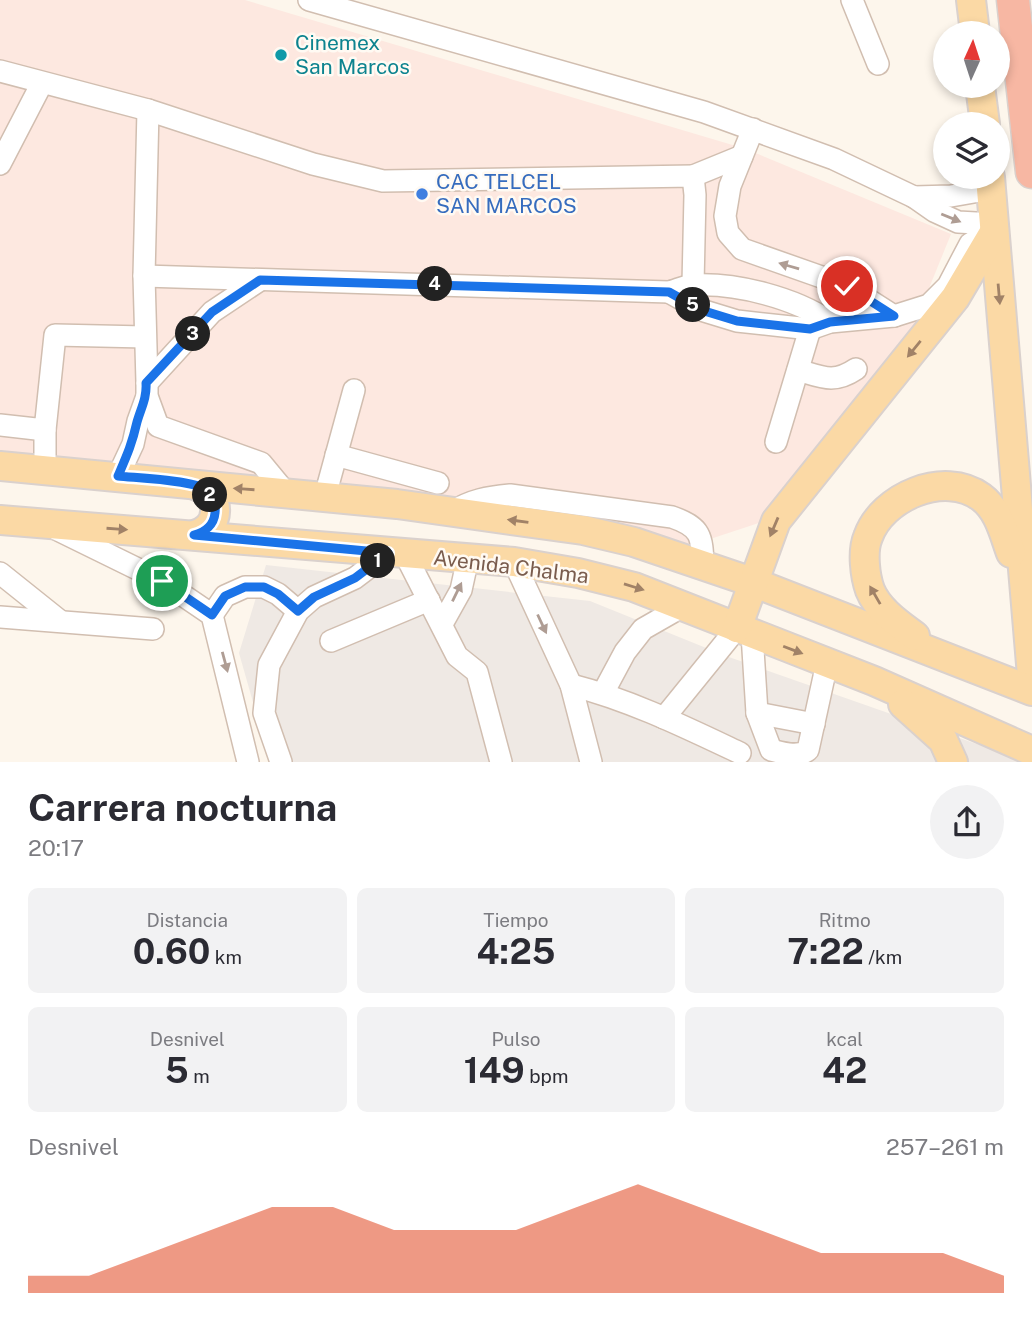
<!DOCTYPE html>
<html lang="es">
<meta charset="utf-8">
<style>
body{margin:0;font-family:"Public Sans",sans-serif;background:#f2f2f3;color:#2b2b33;height:100vh;display:flex;flex-direction:column;font-size:26px;white-space:nowrap}
*{box-sizing:border-box;margin:0}
p{font-size:23px;color:#7c7c81}
.icon{flex:none;width:38px;height:38px;fill:none;stroke:currentColor;stroke-width:2;stroke-linecap:round;stroke-linejoin:round}
.map{position:relative;height:762px;overflow:hidden}
.sheet{display:flex;flex-direction:column;background:#fff;flex:1}
.sheet>*{flex:none}
.needle{width:46px;rotate:3deg}
.fabs{position:absolute;left:933px;top:21px;display:grid;gap:14px}
.fabs a{display:grid;place-items:center;width:77px;height:77px;border-radius:50%;background:#fff;box-shadow:0 4px 10px #0003;font-size:35px}
.pin{position:absolute;display:grid;place-items:center;width:60px;height:60px;color:#fff;margin:-30px;border:4px solid #fff;border-radius:50%;box-shadow:0 2px 7px #0007}
.km{position:absolute;width:35px;height:35px;margin:-18px;border-radius:50%;background:#222;color:#fff;font-size:19px;line-height:35px;text-align:center}
.round{display:grid;place-items:center;flex:none;width:74px;height:74px;border-radius:37px;background:#f2f2f3}
.headline{display:flex;align-items:center;justify-content:space-between;height:119px;padding:0 28px}
h1{font-size:38px;font-weight:700;line-height:52px}
.figures{display:grid;grid-template-columns:repeat(3,1fr);gap:10px;height:119px;padding:7px 28px}
.figures div{display:grid;align-content:center;border-radius:10px;background:#f2f2f3;text-align:center}
.figures b{font-size:35px;font-weight:700}
.figures small{font-size:19px;font-weight:400}
.figures p{font-size:19px}
.chart{height:196px;padding:14px 28px}
.chart p{display:flex;justify-content:space-between}
.chart svg{width:100%;height:126px;margin-top:7px;fill:#e76f51;opacity:.7}
.map>svg:first-child{display:block}
</style>
<div class="map">
<svg width="1032" height="762" viewBox="0 0 1032 762">
<rect width="100%" height="100%" fill="#fdf6ec"/>
<polygon fill="#fde8e0" points="0,0 245,0 746,149 951,234 910,335 768,520 689,546 0,450"/>
<polygon fill="#efe9e4" points="266,565 590,601 726,656 1028,762 270,762 239,653"/>
<g fill="none" stroke-linecap="round" stroke-linejoin="round">
<g stroke="#d1beb0" stroke-width="24">
<g id="minor">
<polyline points="309,0 704,112 834,159 914,197 934,211 958,222 994,224"/>
<polyline points="852,0 878,64"/>
<polyline points="0,71 148,110 313,164 383,181 693,176 695,195 693,284"/>
<polyline points="148,110 144,276 147,383 147,396 158,426 261,463 285,492"/>
<polyline points="753,129 730,186 725,216 728,233 742,249 847,286 894,316"/>
<polyline points="0,164 42,83"/>
<polyline points="693,176 742,156"/>
<polyline points="914,197 951,196 991,189"/>
<path d="M 144,276 L 669,292 C 677,290 687,285 695,285 C 737,283 795,298 830,322"/>
<polyline points="669,292 701,310 737,321 810,329 830,322 894,316 929,305 948,286 970,244 994,229"/>
<path d="M 798,370 C 822,377 834,384 856,369"/>
<polyline points="147,383 212,312 260,280"/>
<polyline points="0,425 45,430 55,335 145,337"/>
<polyline points="45,430 45,470"/>
<polyline points="776,442 810,329 812,316"/>
<polyline points="336,455 438,483"/>
<polyline points="118,476 133,444 138,421 147,396"/>
<polyline points="325,496 354,390"/>
<path d="M 452,512 C 471,500 488,497 510,495 L 672,517 C 701,527 702,536 703,565"/>
<polyline points="56,529 162,581 212,615 248,762"/>
<polyline points="405,554 457,656 477,672 501,762"/>
<polyline points="514,562 571,685 591,762"/>
<polyline points="0,573 60,621"/>
<polyline points="212,615 225,596 245,587 264,587 278,594 298,611"/>
<polyline points="0,617 153,629"/>
<polyline points="442,624 461,590 468,558"/>
<path d="M 752,634 L 757,713 L 771,750 C 783,753 798,758 808,750 L 827,663"/>
<polyline points="331,641 429,600"/>
<path d="M 571,685 C 630,700 685,727 740,753"/>
<polyline points="603,693 625,652 643,629 685,605"/>
<polyline points="757,713 814,724"/>
<polyline points="664,718 737,628"/>
<polyline points="281,762 264,713 269,665 298,611 314,597 355,578 388,553"/>
</g>
</g>
<g stroke="#dad1cd" stroke-width="32">
<g id="major">
<polyline points="971,0 975,33"/>
<polyline points="980,86 985,124"/>
<polyline points="990,177 1032,676"/>
<polyline points="0,466 397,504 583,530 634,542 755,583 1032,691"/>
<polyline points="0,520 514,562 578,573 634,587 874,681 1032,751"/>
<path d="M 194,535 C 222,528 222,494 195,485"/>
<polyline points="737,628 776,521 955,298 994,232"/>
<path d="M 915,636 C 899,624 878,610 870,590 C 865,576 862,551 868,537 C 882,497 944,470 981,497 C 999,510 1004,534 1011,553"/>
<polyline points="903,704 943,740 953,762"/>
</g>
</g>
<g stroke="#dad1cd" stroke-width="35">
<polyline id="highway" points="1013,0 1032,172"/>
</g>
<use href="#minor" stroke="#fff" stroke-width="21"/>
<use href="#major" stroke="#fbd9a5" stroke-width="28"/>
<use href="#highway" stroke="#f7b7a3" stroke-width="32"/>
</g>
<defs><path id="oneway-solid" d="M-6-.8H1V-3.2L6.5 0L1 3.2V.8H-6Z" transform="scale(1.75)"/></defs>
<g fill="#af9d94">
<use href="#oneway-solid" transform="translate(951 218) rotate(22)"/>
<use href="#oneway-solid" transform="translate(789 266) rotate(-164)"/>
<use href="#oneway-solid" transform="translate(457 592) rotate(-64)"/>
<use href="#oneway-solid" transform="translate(542 624) rotate(65)"/>
<use href="#oneway-solid" transform="translate(225 662) rotate(75)"/>
</g>
<g fill="#a18267">
<use href="#oneway-solid" transform="translate(999 294) rotate(85)"/>
<use href="#oneway-solid" transform="translate(914 349) rotate(129)"/>
<use href="#oneway-solid" transform="translate(244 489) rotate(-176)"/>
<use href="#oneway-solid" transform="translate(518 521) rotate(-172)"/>
<use href="#oneway-solid" transform="translate(774 527) rotate(113)"/>
<use href="#oneway-solid" transform="translate(117 529) rotate(4)"/>
<use href="#oneway-solid" transform="translate(634 587) rotate(17)"/>
<use href="#oneway-solid" transform="translate(875 595) rotate(-120)"/>
<use href="#oneway-solid" transform="translate(793 650) rotate(21)"/>
</g>
<g fill="none" stroke-linecap="round" stroke-linejoin="round">
<g stroke="#fff" stroke-width="14">
<path id="route" d="M 162,581 L 212,615 L 225,596 L 245,587 L 264,587 L 278,594 L 298,611 L 314,597 L 355,578 L 388,553 L 194,535 C 205,532 214,525 215,513 C 216,504 213,495 205,489 C 191,480 137,478 118,476 C 127,455 132,444 137,422 C 141,408 147,398 146,383 L 212,312 L 260,280 L 669,292 L 701,310 L 737,321 L 810,329 L 830,322 L 894,316 L 847,286"/>
</g>
<use href="#route" stroke="#1a73e8" stroke-width="9"/>
</g>
<circle fill="#0f9aa8" stroke="#fffaf3" stroke-width="2.5" cx="281" cy="55" r="7"/>
<circle fill="#3f7fe0" stroke="#fffaf3" stroke-width="2.5" cx="422" cy="194" r="7"/>
<g text-anchor="middle" stroke-width="5" stroke-linejoin="round" paint-order="stroke">
<g font-size="21" fill="#0d838f" stroke="#fffaf3" text-anchor="start">
<text x="295" y="50">Cinemex<tspan x="295" dy="24">San Marcos</tspan></text>
</g>
<g font-size="21" fill="#366cbe" stroke="#fffaf3" text-anchor="start">
<text x="436" y="189">CAC TELCEL<tspan x="436" dy="24">SAN MARCOS</tspan></text>
</g>
<g font-size="21" fill="#7a5c4d" stroke="#fffaf3">
<text transform="translate(511 567) rotate(7)" y="7">Avenida Chalma</text>
</g>
</g>
</svg>
<div class="fabs">
<a><svg class="needle" viewBox="-14 -14 28 28"><path d="M0-13l5 13h-10z" fill="#e53935"/><path d="M0 13l5-13h-10z" fill="#7c7c81"/></svg></a>
<a><svg class="icon" aria-label="layers" viewBox="0 0 24 24"><path d="M12 4l9 5-9 5-9-5zM3 14l9 5 9-5"/></svg></a>
</div>
<div class="pin" style="left:162px;top:581px;background:#1e9e55"><svg class="icon" aria-label="arrive" viewBox="0 0 24 24"><path d="M6 21V4h12l-3 4 3 4H6"/></svg></div>
<div class="pin" style="left:847px;top:286px;background:#d93025"><svg class="icon" aria-label="check" viewBox="0 0 24 24"><path d="M5 12l5 5 9-10"/></svg></div>
<b class="km" style="left:378px;top:561px">1</b>
<b class="km" style="left:210px;top:495px">2</b>
<b class="km" style="left:193px;top:334px">3</b>
<b class="km" style="left:435px;top:284px">4</b>
<b class="km" style="left:693px;top:305px">5</b>
</div>
<section class="sheet">
<div class="headline"><div><h1>Carrera nocturna</h1><p>20:17</p></div><a class="round"><svg class="icon" aria-label="share" viewBox="0 0 24 24"><path d="M12 15V3M7 8l5-5 5 5M5 13v7h14v-7"/></svg></a></div>
<div class="figures">
<div><p>Distancia</p><b>0.60<small> km</small></b></div>
<div><p>Tiempo</p><b>4:25</b></div>
<div><p>Ritmo</p><b>7:22<small> /km</small></b></div>
</div>
<div class="figures">
<div><p>Desnivel</p><b>5<small> m</small></b></div>
<div><p>Pulso</p><b>149<small> bpm</small></b></div>
<div><p>kcal</p><b>42</b></div>
</div>
<div class="chart"><p><span>Desnivel</span>257–261 m</p>
<svg viewBox="0 0 160 44" preserveAspectRatio="none"><path d="M0 44V38L10 38L20 30L30 22L40 14L50 14L60 22L70 22L80 22L90 14L100 6L110 14L120 22L130 30L140 30L150 30L160 38V44z"/></svg>
</div>
</section>
